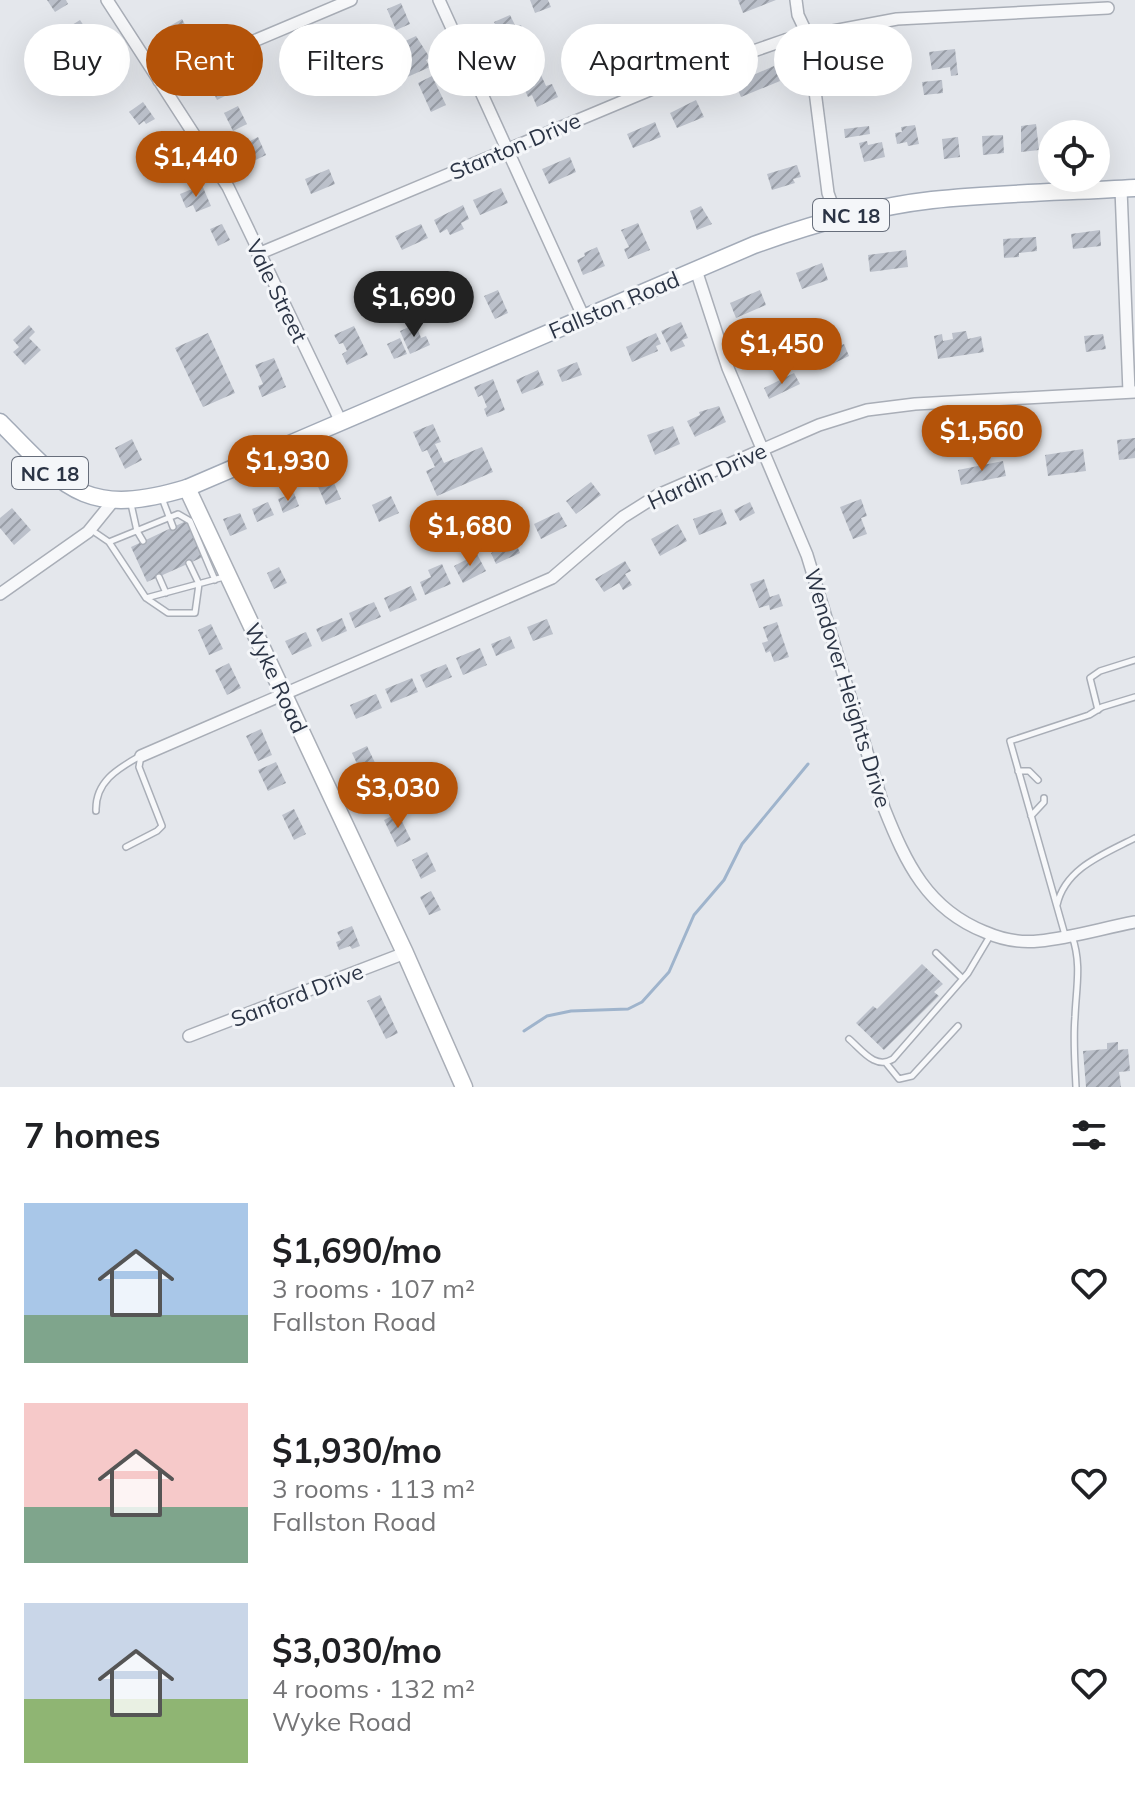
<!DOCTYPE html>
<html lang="en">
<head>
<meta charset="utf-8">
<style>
	:root { --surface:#fff; --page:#f6f6f6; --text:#202124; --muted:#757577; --accent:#b45309 }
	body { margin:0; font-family:Mulish,sans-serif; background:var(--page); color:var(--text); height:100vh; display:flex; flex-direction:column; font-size:30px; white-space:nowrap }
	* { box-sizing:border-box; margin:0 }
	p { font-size:26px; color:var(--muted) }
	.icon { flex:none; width:44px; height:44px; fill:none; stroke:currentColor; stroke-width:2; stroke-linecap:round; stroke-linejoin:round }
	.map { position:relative; height:1087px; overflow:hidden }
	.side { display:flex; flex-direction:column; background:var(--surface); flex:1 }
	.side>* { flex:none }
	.top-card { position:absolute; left:24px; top:24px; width:1088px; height:72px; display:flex; gap:16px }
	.controls { position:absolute; left:1038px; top:120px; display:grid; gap:16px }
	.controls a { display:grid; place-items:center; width:72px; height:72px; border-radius:50%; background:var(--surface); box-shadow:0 8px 32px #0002; font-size:40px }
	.price { position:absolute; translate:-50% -68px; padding:0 18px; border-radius:28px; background:var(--accent); color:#fff; font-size:26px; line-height:52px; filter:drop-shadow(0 2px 4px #0008) }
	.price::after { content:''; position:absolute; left:50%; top:48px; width:24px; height:18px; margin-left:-12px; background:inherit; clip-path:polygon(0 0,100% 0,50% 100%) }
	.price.selected { background:#222; color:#fff }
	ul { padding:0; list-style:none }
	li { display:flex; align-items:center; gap:24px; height:200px; padding:0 24px }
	li span { display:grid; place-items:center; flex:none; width:224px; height:160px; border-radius:0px; color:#555 }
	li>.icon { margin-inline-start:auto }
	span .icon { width:96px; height:96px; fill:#fffc; stroke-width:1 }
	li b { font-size:34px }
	h2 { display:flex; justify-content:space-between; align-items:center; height:96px; padding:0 24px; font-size:34px }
	.pill { padding:0 28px; border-radius:36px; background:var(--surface); box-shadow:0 8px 32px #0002; font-size:28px; line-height:72px }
	.pill.selected { background:var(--accent); color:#fff }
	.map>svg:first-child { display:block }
</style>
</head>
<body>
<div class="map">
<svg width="1135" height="1087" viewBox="0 0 1135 1087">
	<defs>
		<pattern id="building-hatch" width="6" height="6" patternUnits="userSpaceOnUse" patternTransform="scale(2)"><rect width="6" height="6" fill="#bbc0ca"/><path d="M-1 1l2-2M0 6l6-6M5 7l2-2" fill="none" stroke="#989da6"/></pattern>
	</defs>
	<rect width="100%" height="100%" fill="#e4e7ec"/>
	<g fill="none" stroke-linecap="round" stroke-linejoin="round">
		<path stroke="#9fb4cc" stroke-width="3" d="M524,1031L547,1016L571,1011L628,1009L642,1002L669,972L694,915L724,880L742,844L808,764"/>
	</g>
	<path fill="url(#building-hatch)" d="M47,0H66L68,4L55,12Z
		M530,0H548L551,7L535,13Z
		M738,0H776L743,13Z
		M401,3L410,24L396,30L387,9Z
		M510,15L516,27L521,25L526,36L521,39L528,55L512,62L494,22Z
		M182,19L194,41L180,48L168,27Z
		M80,20L94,41L80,50L71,36L61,42L56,35Z
		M665,27L672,42L646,53L639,39Z
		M416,36L430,58L426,60L430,67L405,78L399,63L408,59L401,43Z
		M621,46L628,62L596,76L589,60Z
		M955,49L958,75L951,76L950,67L932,70L929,52Z
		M101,52L118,77L105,86L89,61Z
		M857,52L861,70L841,74L838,56Z
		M774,66L780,81L741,97L735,83Z
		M222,75L231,93L217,100L208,82Z
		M541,75L546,86L552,84L558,97L537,107L532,95L528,97L522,84Z
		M432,76L446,105L431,112L418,83Z
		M942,80L943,93L924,95L922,82Z
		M696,100L704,117L677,128L670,113Z
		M143,102L155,119L146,124L144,121L139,125L129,112Z
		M238,106L247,124L233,131L224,113Z
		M655,122L661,137L633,148L627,134Z
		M1036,124L1039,150L1021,152V126Z
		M915,125L919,144L908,146L907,142L897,144L895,133L902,132L901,127Z
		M1078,125L1079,134H1061L1060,127Z
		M869,126L870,134L845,138L844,129Z
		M1003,135L1004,153L983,155L982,136Z
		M258,137L266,155L249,163L240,146Z
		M958,137L960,157L944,159L942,139Z
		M167,138L174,156L160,162L152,144Z
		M867,141L868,145L882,142L885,157L864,162L859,143Z
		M570,157L576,172L549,184L542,169Z
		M797,165L801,177L793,179L795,183L772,190L767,174Z
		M329,169L335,184L311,194L305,179Z
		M202,185L211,206L196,212L193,205L186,208L180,194Z
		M501,188L508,203L480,215L473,200Z
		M463,205L469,219L461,223L464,229L450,235L447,229L440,233L434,220Z
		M701,206L712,224L697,230L690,211Z
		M638,223L650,250L628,259L624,249L629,247L621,230Z
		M222,224L230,240L218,246L210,229Z
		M421,224L428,238L402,250L395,236Z
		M1100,230L1101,246L1073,249L1071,234Z
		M1036,237L1037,251L1019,253V257L1004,258L1003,239Z
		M597,247L605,266L583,275L577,260L585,256L584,253Z
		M906,250L908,267L870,272L868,255Z
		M822,263L828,280L802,289L796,273Z
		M498,290L508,313L495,319L484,296Z
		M760,290L766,305L736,318L730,303Z
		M681,322L688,338L682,340L685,346L671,352L661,331Z
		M416,324L421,338L426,336L430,345L410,354L400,331Z
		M29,325L35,332L29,338L41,350L25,365L13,352L19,347L13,340Z
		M354,326L368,355L347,365L342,354L347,351L343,343L339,344L334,335Z
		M966,331L968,339L981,336L984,352L938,359L934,336L942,334L943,341L953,339L952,333Z
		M208,333L235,393L203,407L175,348Z
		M656,333L661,344L656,346L658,351L632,362L626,347Z
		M1103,334L1106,349L1086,352L1084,336Z
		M400,338L407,354L394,359L387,344Z
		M844,344L849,356L820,370L814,358Z
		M274,358L286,387L262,397L258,386L263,384L255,365Z
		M577,362L582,375L562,382L557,370Z
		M538,370L544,385L522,394L516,380Z
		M794,373L800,384L769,399L764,388Z
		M493,379L505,410L487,417L484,409L487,407L482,395L478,397L474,387Z
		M719,406L726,422L695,437L687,421L700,415L699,412Z
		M433,424L441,442L435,444L444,463L482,447L493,472L437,496L426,471L435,467L427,450L422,452L413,432Z
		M673,426L680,444L655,455L647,435Z
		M1135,438V458L1119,460L1117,440Z
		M132,439L142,460L125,469L115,448Z
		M1083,449L1086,471L1048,476L1045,455Z
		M1003,461L1006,476L961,485L958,470Z
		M331,476L341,499L326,505L316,482Z
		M591,482L601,495L576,514L566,501Z
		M294,493L299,506L283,513L278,499Z
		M391,496L399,513L379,522L372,505Z
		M861,499L867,516L861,518L867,534L853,539L840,507Z
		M268,502L274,515L257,522L252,509Z
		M750,502L755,513L740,521L734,510Z
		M12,508L31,530L14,545L0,528V518Z
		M721,509L727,524L699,535L693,519Z
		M559,512L567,526L541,539L534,524Z
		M240,513L247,529L230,536L223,519Z
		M186,521L203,557L147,582L131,547Z
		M678,524L687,541L660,556L651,539Z
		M515,541L520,553L496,564L491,553Z
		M477,554L486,571L463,583L454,566Z
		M625,561L631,571L625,574L632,585L623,590L619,583L604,592L595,579Z
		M442,564L451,584L425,595L420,582L431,577L428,570Z
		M279,567L287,583L274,589L267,573Z
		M764,579L770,597L779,594L783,606L770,610L769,605L759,608L750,584Z
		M411,586L417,600L390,612L384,598Z
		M374,602L381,617L355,628L349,613Z
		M342,618L347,631L322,642L316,629Z
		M547,619L553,634L533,641L527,627Z
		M777,622L789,657L774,662L770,651L766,653L762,643L768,641L763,627Z
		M211,624L223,649L209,655L198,630Z
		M306,632L312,646L292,655L285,641Z
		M510,636L515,648L496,656L491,644Z
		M480,648L487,665L463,675L456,658Z
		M229,663L241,688L227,695L215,670Z
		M446,664L452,677L426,688L420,675Z
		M412,678L418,692L391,703L385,689Z
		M376,694L382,708L356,719L350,705Z
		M261,729L272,755L258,761L246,736Z
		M367,746L379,771L364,779L352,753Z
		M276,762L286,783L268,791L258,770Z
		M383,780L388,790L393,788L400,802L382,811L370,786Z
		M294,809L306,834L294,840L282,815Z
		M398,813L411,840L397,847L384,820Z
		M427,852L436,871L421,879L412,860Z
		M431,891L441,910L429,915L420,897Z
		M352,926L360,946L352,949L350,946L339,950L336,942L341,940L337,932Z
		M922,964L943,984L934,992L939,996L884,1050L856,1023L873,1006L877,1009Z
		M380,995L398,1033L386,1039L367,1001Z
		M1118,1042V1050L1128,1049L1130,1071L1119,1072L1121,1087H1086L1083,1051L1107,1049V1043Z"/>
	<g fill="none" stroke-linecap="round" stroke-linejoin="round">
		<defs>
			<path id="lane" d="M162,498L173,527
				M131,504L137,531L143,541
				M90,529L109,542
				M159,577L166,593
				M215,580L190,521L178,514L109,542L146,598C172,591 198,584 224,577
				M146,598L168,613H195L199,584L189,563
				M1098,710L1090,678L1100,671L1135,660
				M1018,771H1029L1038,780
				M96,811C95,782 117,769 140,756
				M1031,816L1044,802V798
				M126,847L157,831L162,826L139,767L141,756
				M1057,905C1065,868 1104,854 1135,838
				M1065,935L1010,741L1089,715L1102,707L1135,697
				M1072,936C1082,964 1076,988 1075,1017C1073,1040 1075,1064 1076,1087
				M936,953L963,979
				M849,1039C862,1050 875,1070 893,1059L968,973L990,936
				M886,1063L899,1079L912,1076L958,1026"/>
			<path id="street" d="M107,0L228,187L341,422
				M439,0L584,318
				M796,0L798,15L808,36L828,193L837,218
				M159,81L351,0
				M1121,189L1129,392
				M258,254L693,72L785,40L897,19L1108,8
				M696,270L728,368L807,555L884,808C906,863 927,909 985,932C1001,939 1021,943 1039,941C1071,938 1103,928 1135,922
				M0,594L88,532L114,500
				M141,756L552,578L623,517L658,495L819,425L867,410L915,404L1135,392
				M189,1036L405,953"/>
			<path id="secondary" d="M187,488L405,953L464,1087"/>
			<path id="primary" d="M0,422C66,490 87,518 187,488L754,245C812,224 871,207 932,200C999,193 1068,192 1135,188"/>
		</defs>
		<use href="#lane" stroke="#a9aeb7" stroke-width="8"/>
		<use href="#street" stroke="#a9aeb7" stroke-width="14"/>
		<use href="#secondary" stroke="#a9aeb7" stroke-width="19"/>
		<use href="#primary" stroke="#a3abb8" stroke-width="19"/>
		<use href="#lane" stroke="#f7f8fa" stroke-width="5"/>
		<use href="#street" stroke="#f7f8fa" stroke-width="11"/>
		<use href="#secondary" stroke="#fff" stroke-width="16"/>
		<use href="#primary" stroke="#fff" stroke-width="16"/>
	</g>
	<g text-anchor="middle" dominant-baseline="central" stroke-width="6" stroke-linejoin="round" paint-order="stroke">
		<g fill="#f4f6f9" stroke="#676e7b" stroke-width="2">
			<rect x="813" y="199" width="76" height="32" rx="6"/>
			<rect x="12" y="457" width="76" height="32" rx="6"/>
		</g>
		<g font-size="20" font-weight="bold" fill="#2b3445">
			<text x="851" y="215">NC 18</text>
			<text x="50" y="473">NC 18</text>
		</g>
		<g font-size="22" fill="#2b3445" stroke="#f4f6f9">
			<text transform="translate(515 146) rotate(-23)">Stanton Drive</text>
			<text transform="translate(277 291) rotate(64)">Vale Street</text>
			<text transform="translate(614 305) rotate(-23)">Fallston Road</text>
			<text transform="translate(707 476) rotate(-25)">Hardin Drive</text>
			<text transform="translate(276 678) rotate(65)">Wyke Road</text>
			<text transform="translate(848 688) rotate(73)">Wendover Heights Drive</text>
			<text transform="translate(297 995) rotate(-21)">Sanford Drive</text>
		</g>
	</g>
</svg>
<div class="controls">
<a><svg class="icon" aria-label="locate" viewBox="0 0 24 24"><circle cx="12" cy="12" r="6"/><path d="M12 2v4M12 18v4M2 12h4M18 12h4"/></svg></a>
</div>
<b class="price" style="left:196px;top:199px">$1,440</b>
<b class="price selected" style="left:414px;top:339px">$1,690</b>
<b class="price" style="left:782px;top:386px">$1,450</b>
<b class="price" style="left:982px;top:473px">$1,560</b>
<b class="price" style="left:288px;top:503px">$1,930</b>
<b class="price" style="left:470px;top:568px">$1,680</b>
<b class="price" style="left:398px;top:830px">$3,030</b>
<div class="top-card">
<a class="pill">Buy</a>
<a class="pill selected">Rent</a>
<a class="pill">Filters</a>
<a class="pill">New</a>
<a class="pill">Apartment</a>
<a class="pill">House</a>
</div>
</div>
<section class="side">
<h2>7 homes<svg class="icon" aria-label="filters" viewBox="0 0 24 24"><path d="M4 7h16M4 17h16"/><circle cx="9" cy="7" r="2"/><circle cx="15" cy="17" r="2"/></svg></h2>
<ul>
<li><span style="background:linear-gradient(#a9c7e8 70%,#7fa58c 0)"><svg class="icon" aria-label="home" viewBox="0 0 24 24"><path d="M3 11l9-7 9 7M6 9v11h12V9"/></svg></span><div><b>$1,690/mo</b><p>3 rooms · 107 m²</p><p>Fallston Road</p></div><svg class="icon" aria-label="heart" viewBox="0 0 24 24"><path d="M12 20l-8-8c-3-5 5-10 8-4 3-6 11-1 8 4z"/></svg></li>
<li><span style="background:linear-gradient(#f6c9c9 65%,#7fa58c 0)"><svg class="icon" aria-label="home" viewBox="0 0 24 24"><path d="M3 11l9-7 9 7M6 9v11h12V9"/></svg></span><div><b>$1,930/mo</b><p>3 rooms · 113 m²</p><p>Fallston Road</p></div><svg class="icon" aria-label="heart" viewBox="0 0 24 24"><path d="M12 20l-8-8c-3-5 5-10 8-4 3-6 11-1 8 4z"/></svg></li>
<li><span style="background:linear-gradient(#c9d6e8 60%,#8fb573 0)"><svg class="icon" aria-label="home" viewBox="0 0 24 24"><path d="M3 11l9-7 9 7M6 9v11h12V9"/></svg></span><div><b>$3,030/mo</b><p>4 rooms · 132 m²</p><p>Wyke Road</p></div><svg class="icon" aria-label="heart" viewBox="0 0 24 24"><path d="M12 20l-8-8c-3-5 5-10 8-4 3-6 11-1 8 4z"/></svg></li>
</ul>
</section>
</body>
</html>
